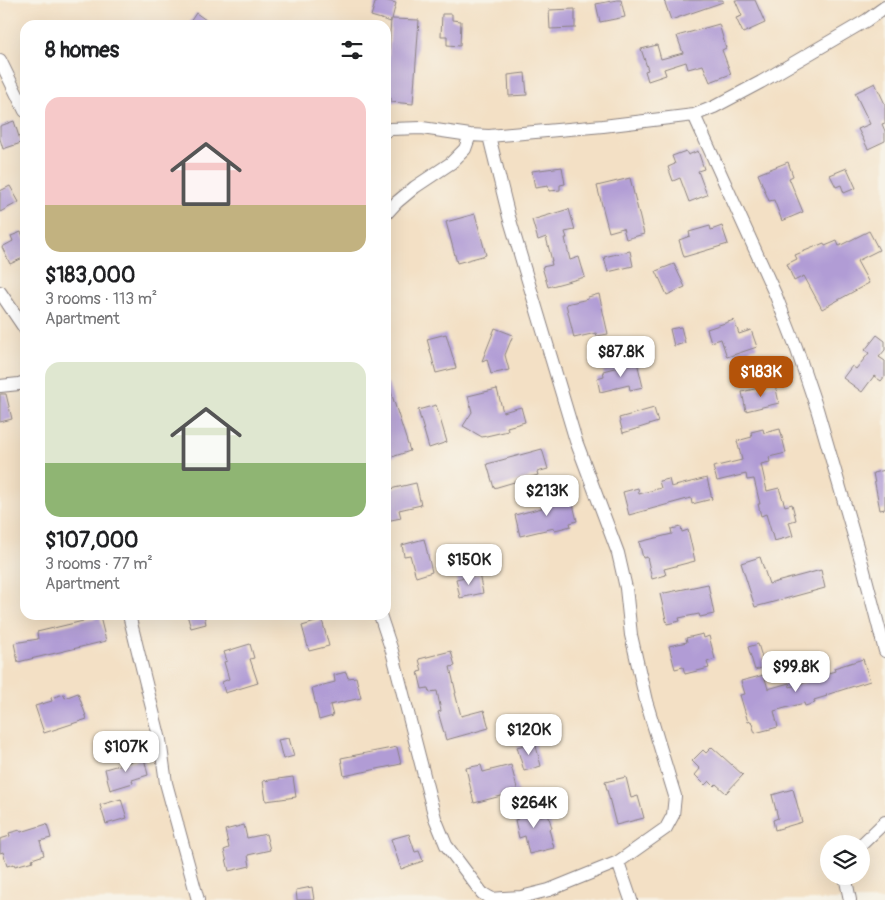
<!DOCTYPE html>
<html lang="en">
<head>
<meta charset="utf-8">
<style>
	:root { --surface:#fff; --page:#f2f2f2; --text:#202124; --muted:#757577; --accent:#b45309 }
	body { margin:0; font-family:Pangolin,sans-serif; background:var(--page); color:var(--text); height:100vh; display:flex; flex-direction:column; font-size:19px; white-space:nowrap }
	* { box-sizing:border-box; margin:0 }
	p { font-size:16px; color:var(--muted) }
	.icon { flex:none; width:28px; height:28px; fill:none; stroke:currentColor; stroke-width:2; stroke-linecap:round; stroke-linejoin:round }
	.map { position:relative; flex:1; overflow:hidden }
	.side { position:absolute; left:20px; top:20px; width:371px; height:600px; display:flex; flex-direction:column; background:var(--surface); border-radius:15px; box-shadow:0 5px 20px #0002 }
	.side>* { flex:none }
	.tools { position:absolute; left:820px; top:835px; display:grid; gap:10px }
	.tools a { display:grid; place-items:center; width:50px; height:50px; border-radius:50%; background:var(--surface); box-shadow:0 5px 20px #0002; font-size:25px }
	.price { position:absolute; translate:-50% -42px; padding:0 11px; border-radius:10px; background:#fff; color:#222; font-size:16px; line-height:32px; filter:drop-shadow(0 1px 2px #0008) }
	.price::after { content:''; position:absolute; left:50%; top:30px; width:15px; height:11px; margin-left:-8px; background:inherit; clip-path:polygon(0 0,100% 0,50% 100%) }
	.price.on { background:var(--accent); color:#fff }
	ul { padding:0; list-style:none }
	li { display:grid; align-content:center; gap:10px; height:265px; padding:0 25px }
	li span { display:grid; place-items:center; height:155px; border-radius:15px; color:#555 }
	li>.icon { margin-inline-start:auto }
	span .icon { width:90px; height:90px; fill:#fffc; stroke-width:1 }
	li b { font-size:21px }
	h2 { display:flex; justify-content:space-between; align-items:center; height:60px; padding:0 25px; font-size:21px }
	.map>svg:first-child { display:block }
</style>
</head>
<body>
<div class="map">
<svg width="885" height="900" viewBox="0 0 885 900">
	<rect width="100%" height="100%" fill="#f7f3e8"/>
	<filter id="ink" filterUnits="userSpaceOnUse"><feTurbulence type="fractalNoise" baseFrequency=".02" numOctaves="2"/><feDisplacementMap in="SourceGraphic" scale="10" xChannelSelector="R" yChannelSelector="G"/><feConvolveMatrix kernelMatrix="1 2 1 2 8 2 1 2 1" color-interpolation-filters="sRGB"/></filter>
	<filter id="wash" filterUnits="userSpaceOnUse"><feTurbulence type="fractalNoise" baseFrequency=".0096" numOctaves="4" result="noise"/><feDisplacementMap in="SourceGraphic" scale="20" xChannelSelector="R" yChannelSelector="G"/><feGaussianBlur stdDeviation="1.12" result="paint"/><feColorMatrix in="noise" values="0 0 0 0 0 0 0 0 0 0 0 0 0 0 0 0 0 1.4 0 .05"/><feComposite in="paint" operator="in"/></filter>
	<g filter="url(#wash)">
		<rect width="100%" height="100%" fill="#f3e0c5"/>
		<g id="blocks">
			<path fill="#b19cd5" d="M376,0H384L396,3L392,19L419,20L413,104L391,102V98L386,97L391,19V22L371,16Z
				M617,0H621L625,17L600,22L596,4Z
				M664,0H723V2L671,20Z
				M735,0H755L765,23L743,33L736,18L742,16Z
				M575,9V28L550,29L549,10Z
				M196,13L213,25H188Z
				M442,14H452V20L461,21L460,46L447,45V36H441Z
				M719,24L726,48L722,50L731,74L710,82L703,65L688,69L686,62L664,69L666,75L648,81L645,71L648,70L641,49L657,45L661,59L683,53L677,36Z
				M525,73L527,95L509,96L508,75Z
				M875,83L885,104V123L882,124L885,131V141L868,149L858,129L870,124L855,93Z
				M14,121L21,143L3,149L0,139V126Z
				M686,151L688,155L698,151L704,169L698,171L707,195L689,202L680,178L673,181L668,167L675,164L672,156Z
				M788,162L793,176L789,178L803,212L782,221L774,200L769,201L758,174Z
				M562,167L565,184L560,185V190L549,191L548,186L535,188L532,171Z
				M847,168L856,188L844,193L841,185L836,187L830,175Z
				M630,178L644,234L626,239L623,228L609,232L597,186Z
				M10,186L19,202L0,212V191Z
				M569,209L575,230L565,232L567,238H565L570,260L579,257L585,277L548,287L542,267L552,265L551,261H552L546,237L538,240L532,220Z
				M475,214L486,255L457,263L446,222Z
				M710,226L711,230L722,226L728,244L684,257L679,240L690,236L689,232Z
				M869,231L879,250L857,261L869,283L822,309L804,276L794,281L787,264L797,259L795,255L824,243L825,246L837,241L839,246Z
				M21,232L25,240V257L10,264L2,247L13,241L11,236Z
				M630,251L633,266L608,272L604,257Z
				M674,264L685,287L667,295L656,271Z
				M599,294L608,334L597,336L596,333L574,338L566,304L588,299V297Z
				M734,320L739,334L751,330L757,347L727,357L721,339L711,342L707,329Z
				M681,327L685,343L674,346L670,329Z
				M495,328L513,335L505,355L509,370L491,374L487,359L482,361Z
				M446,334L456,368L436,373L427,339Z
				M877,335L885,341V350L879,357L885,361V376L881,381L874,376L862,392L843,378L852,366L856,369L869,353L865,350Z
				M637,362L643,387L630,390L629,385L600,392L597,378L604,376L603,371Z
				M386,383H388L410,451L386,459Z
				M775,384L779,403L746,411L742,392Z
				M497,389L503,412L521,407L525,422L507,427L508,431L482,437L463,426L472,412L468,396Z
				M0,394H6L12,419L0,422Z
				M436,405L447,442L429,448L418,410Z
				M654,408L658,422L623,433L619,418Z
				M763,429L764,433L780,429L786,453L769,457L770,462L761,464L767,491L779,488L785,506L792,504L796,520L789,522L793,536L774,541L766,514L761,516L758,504H760L754,479L747,480L746,474L717,481L713,467L742,460L737,441L752,437L751,432Z
				M542,449L548,469L537,472L538,475L494,488L487,464Z
				M885,470V509L880,510L873,473Z
				M707,478L712,499L692,504L691,498L629,515L623,492L638,488L639,494L661,488L659,481L669,479L671,487Z
				M416,483L421,505L399,510L401,518L386,521V490Z
				M560,498L561,502L572,500L577,521L570,523L571,526L555,530L554,528L520,536L515,515L542,508L541,503Z
				M681,527L682,532L688,530L695,561L664,569L666,575L652,579L647,557L643,558L639,542L672,534L671,529Z
				M424,539L432,572L416,577L410,555L404,556L402,545Z
				M760,557L769,584L821,570L825,588L755,607L741,563Z
				M479,574L483,593L460,598L456,579Z
				M708,584L714,614L700,617L699,614L679,618L680,621L667,624L660,594Z
				M187,615H204L206,624L191,628Z
				M100,617L106,641L18,662L14,643L38,639L37,632Z
				M322,620L329,646L309,651L302,626Z
				M703,634L704,638L709,636L715,659L707,662L709,668L685,674L683,667L675,669L669,646L687,642L686,638Z
				M250,644L254,658L250,659L258,683L225,693L222,682L229,679L224,662L227,661L224,652Z
				M758,644L765,667L755,670L748,647Z
				M451,651L455,666L450,667L456,693H455L461,716L484,710L489,728L446,740L438,712L441,711L437,691L429,692L428,688L422,689L418,672L422,671L419,659Z
				M863,659L870,681L826,695L827,696L814,700L815,703L805,706L804,703L774,711L778,727L755,733L751,721L748,722L740,695L745,694L741,681L764,675L768,689L789,683L790,687L809,681V679L835,671L834,668Z
				M346,672L348,678L356,677L361,698L330,705L333,716L319,720L312,688L335,682L334,675Z
				M78,693L87,719L44,733L35,706L52,701L51,698L64,694L65,698Z
				M289,738L294,756L283,759L278,740Z
				M535,742L541,766L524,771L517,747Z
				M397,747L401,764L344,776L341,758Z
				M712,747L743,775L726,793L716,784L714,786L709,781L705,785L695,775L700,769L692,761L703,750L706,753Z
				M144,758L148,775L132,780L133,783L110,790L105,769Z
				M481,765L483,772L511,765L519,796L506,798L505,795L474,803L466,768Z
				M293,777L296,797L266,801L263,781Z
				M626,777L631,798L638,796L644,818L616,825L605,782Z
				M793,789L802,822L775,830L773,820L778,818L772,795Z
				M121,799L127,818L106,824L100,805Z
				M533,803L534,811L539,810L541,816L548,814L552,828L549,829L554,848L529,854L525,836L519,838L515,820L518,819L515,808Z
				M47,824L51,838L40,841L44,855L32,859L33,861L15,866L14,864L7,866L3,852L0,853V839L10,836L9,833L20,830L21,832Z
				M244,825L247,838L266,834L270,850L248,855L250,866L229,871L224,850L229,848L225,830Z
				M409,834L415,852L419,851L423,861L401,869L391,839Z
				M312,887L314,900H297L296,890Z"/>
		</g>
	</g>
	<g filter="url(#ink)">
		<use href="#blocks" fill-opacity="0" stroke="#8a8180" stroke-width="1"/>
		<g fill="none" stroke-linecap="round" stroke-linejoin="round">
			<defs>
				<path id="street" d="M0,60L25,111
					M694,115L776,296L796,347L817,409L863,567L885,651
					M386,131L390,129L422,128L470,135L489,136L603,126L694,115L714,107L761,82L867,20L885,7
					M386,214L397,202L415,187L451,163L465,149L470,135
					M0,292L25,329
					M0,386L19,384L25,382
					M129,615L160,740L166,783L198,900
					M380,615L392,651L435,818L446,845L482,893L492,899L504,898L521,897L549,890L618,862L666,828L673,815L675,796L646,701L631,635L626,588L618,553L576,441L509,217L489,136
					M861,845L885,822
					M618,862L631,900
					M845,876L850,900"/>
			</defs>
			<use href="#street" stroke="#8a8180" stroke-width="14"/>
			<use href="#street" stroke="#fff" stroke-width="12"/>
		</g>
	</g>
</svg>
<div class="tools">
<a><svg class="icon" aria-label="layers" viewBox="0 0 24 24"><path d="M12 4l9 5-9 5-9-5zM3 14l9 5 9-5"/></svg></a>
</div>
<b class="price" style="left:621px;top:378px">$87.8K</b>
<b class="price on" style="left:761px;top:398px">$183K</b>
<b class="price" style="left:547px;top:517px">$213K</b>
<b class="price" style="left:469px;top:586px">$150K</b>
<b class="price" style="left:796px;top:693px">$99.8K</b>
<b class="price" style="left:529px;top:756px">$120K</b>
<b class="price" style="left:126px;top:773px">$107K</b>
<b class="price" style="left:534px;top:829px">$264K</b>
<section class="side">
<h2>8 homes<svg class="icon" aria-label="filters" viewBox="0 0 24 24"><path d="M4 7h16M4 17h16"/><circle cx="9" cy="7" r="2"/><circle cx="15" cy="17" r="2"/></svg></h2>
<ul>
<li><span style="background:linear-gradient(#f6c9c9 70%,#c2b280 0)"><svg class="icon" aria-label="home" viewBox="0 0 24 24"><path d="M3 11l9-7 9 7M6 9v11h12V9"/></svg></span><div><b>$183,000</b><p>3 rooms · 113 m²</p><p>Apartment</p></div></li>
<li><span style="background:linear-gradient(#dfe7d0 65%,#8fb573 0)"><svg class="icon" aria-label="home" viewBox="0 0 24 24"><path d="M3 11l9-7 9 7M6 9v11h12V9"/></svg></span><div><b>$107,000</b><p>3 rooms · 77 m²</p><p>Apartment</p></div></li>
</ul>
</section>
</div>
</body>
</html>
